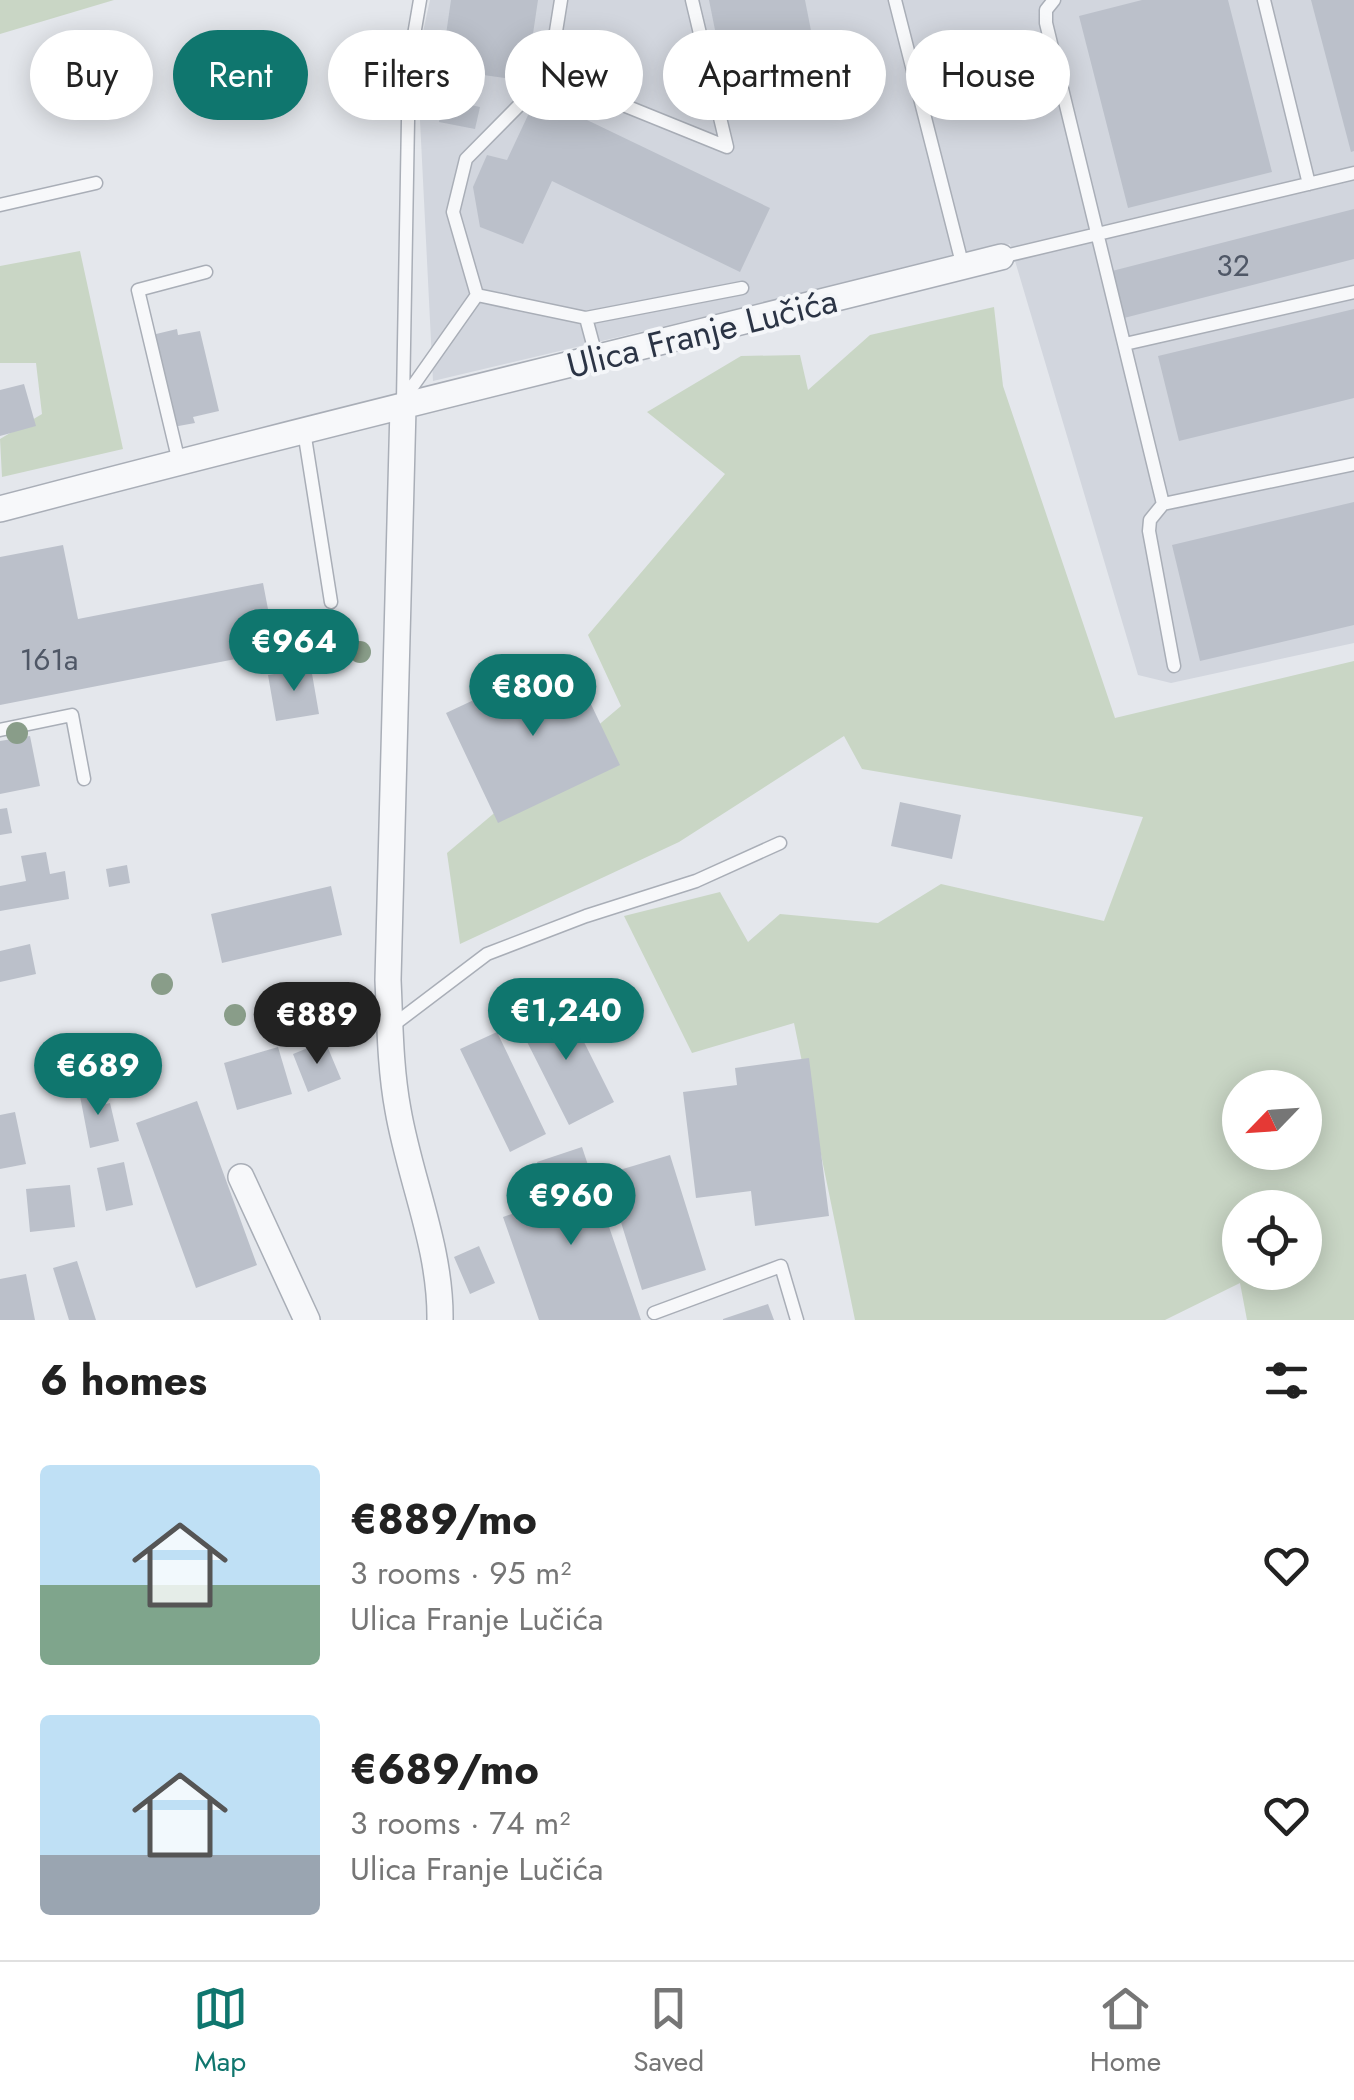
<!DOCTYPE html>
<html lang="en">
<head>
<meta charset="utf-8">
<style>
	:root { --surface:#fff; --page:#f6f6f6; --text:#222; --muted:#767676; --line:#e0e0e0; --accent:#0f766e }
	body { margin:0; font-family:Jost,sans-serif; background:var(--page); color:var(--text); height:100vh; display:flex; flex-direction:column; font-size:38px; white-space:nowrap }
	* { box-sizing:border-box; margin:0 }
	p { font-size:32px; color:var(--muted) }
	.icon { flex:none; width:55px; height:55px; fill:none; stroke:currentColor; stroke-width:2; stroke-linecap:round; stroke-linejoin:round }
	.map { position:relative; height:1320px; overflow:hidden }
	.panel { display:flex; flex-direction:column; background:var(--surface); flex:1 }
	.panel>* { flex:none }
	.guide { position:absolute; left:30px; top:30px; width:1295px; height:90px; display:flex; gap:20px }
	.needle { width:65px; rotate:245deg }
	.tools { position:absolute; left:1222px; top:1070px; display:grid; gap:20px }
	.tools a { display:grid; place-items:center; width:100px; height:100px; border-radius:50%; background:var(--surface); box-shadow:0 5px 25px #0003; font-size:50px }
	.price { position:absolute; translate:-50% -85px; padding:0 22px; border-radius:35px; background:var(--accent); color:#fff; font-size:32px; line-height:65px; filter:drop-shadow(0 2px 5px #0008) }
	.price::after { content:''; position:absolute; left:50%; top:60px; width:30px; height:22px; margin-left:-15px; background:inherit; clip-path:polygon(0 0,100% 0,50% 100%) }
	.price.active { background:#222; color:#fff }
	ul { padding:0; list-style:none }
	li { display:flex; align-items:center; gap:30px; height:250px; padding:0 40px }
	li span { display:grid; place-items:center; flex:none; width:280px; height:200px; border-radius:10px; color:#555 }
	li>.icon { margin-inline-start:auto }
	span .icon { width:120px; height:120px; fill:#fffc; stroke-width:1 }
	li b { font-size:42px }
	h2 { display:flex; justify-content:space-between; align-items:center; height:120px; padding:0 40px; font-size:42px }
	.tag { padding:0 35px; border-radius:45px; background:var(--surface); box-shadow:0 5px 25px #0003; font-size:35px; line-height:90px }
	.tag.active { background:var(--accent); color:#fff }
	.dock { display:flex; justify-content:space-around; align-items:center; height:140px; border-top:2px solid var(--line); background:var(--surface); font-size:28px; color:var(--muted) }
	.dock a { display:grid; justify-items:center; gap:5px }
	.dock .active { color:var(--accent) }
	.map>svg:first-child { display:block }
</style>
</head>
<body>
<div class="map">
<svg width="1354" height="1320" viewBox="0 0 1354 1320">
	<rect width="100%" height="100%" fill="#e4e7ec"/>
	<path fill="#d2d6de" d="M430,0H1354V643L1171,683L1138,675L1010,244L433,381L417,60Z"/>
	<path fill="#c9d6c5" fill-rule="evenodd" d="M0,0H114L0,34Z
		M80,251L123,449L2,477L0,439L42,414L36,363H0V266Z
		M994,307L1003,386L1115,718L1354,661V1320H1247L1240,1283L1165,1320H855L794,1023L692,1053L624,916L720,892L748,942L780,914L878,923L941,884L1104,921L1143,817L862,769L844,736L679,842L460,944L447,853L621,706L588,635L725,474L647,412L741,356L800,355L808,390L870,335ZM1240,1088H1305V1152H1240ZM1240,1208H1305V1272H1240Z"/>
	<path fill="#bbc0ca" d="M451,0H538L526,81L441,69Z
		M709,0H805L816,56L724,75Z
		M1142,0H1228L1272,172L1128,208L1079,16Z
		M1311,0H1354V151L1351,152Z
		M537,96L770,208L740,272L552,181L523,244L480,227L473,187L487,155L507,160Z
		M443,99L480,107L475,129L439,122Z
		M1354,209V259L1124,318L1112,271Z
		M1354,309V398L1179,441L1158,356Z
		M177,329L178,335L200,331L219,411L193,417L195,423L173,427L152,335Z
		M24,384L36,426L0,436V390Z
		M1354,502V625L1200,661L1172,545Z
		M63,545L78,619L263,583L276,651L0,705V557Z
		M568,656L620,765L498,823L446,713Z
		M311,668L319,714L276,721L268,675Z
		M30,736L40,786L0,794V741Z
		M900,802L961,815L952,859L891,846Z
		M7,808L12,833L0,835V809Z
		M46,852L50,874L65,871L69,899L0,911V886L26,881L21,856Z
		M127,865L130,883L109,887L106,869Z
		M331,886L342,935L222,963L211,914Z
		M30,944L36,974L0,982V951Z
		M564,1002L614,1102L569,1125L518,1024Z
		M497,1032L546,1134L510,1152L460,1049Z
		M325,1041L341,1079L308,1092L293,1054Z
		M278,1047L292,1094L237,1110L224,1063Z
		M809,1058L829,1216L755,1226L751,1191L696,1198L683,1092L737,1085L735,1068Z
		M102,1086L106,1104L110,1103L119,1141L90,1148L79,1091Z
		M197,1101L257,1265L196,1288L136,1123Z
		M15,1112L26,1164L0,1169V1115Z
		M582,1147L595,1186L641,1320H539L503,1217L550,1201L537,1162Z
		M670,1155L706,1270L642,1290L606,1174Z
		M124,1162L133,1205L106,1211L97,1168Z
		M70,1185L75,1227L30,1232L26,1189Z
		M479,1246L495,1283L470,1294L454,1257Z
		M77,1261L96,1320H69L53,1268Z
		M26,1274L35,1320H0V1279Z
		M768,1304L774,1320H723V1319Z"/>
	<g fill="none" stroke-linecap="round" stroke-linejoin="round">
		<defs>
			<path id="service" d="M895,0L963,267
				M1054,0L1046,10V23L1163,504
				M1264,0L1309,184
				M549,75L727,147L692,0
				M0,205L96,183
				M1001,257L1354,173
				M477,295L586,318L742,288
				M586,318L597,359
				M1125,344L1354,292
				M403,400L477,295L453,212L466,159L549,75L561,0
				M403,401L409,64L420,0
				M304,431L331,602
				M179,462L138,290L206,272
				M1174,666L1149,531L1150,520L1163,504L1354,464
				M0,730L72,715L84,779
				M392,1026L487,954L586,916L696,881L780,843
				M654,1313L781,1266L797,1320"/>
			<path id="minor" d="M403,408L388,980C390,1023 390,1067 398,1110C410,1180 441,1247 440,1320
				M0,509C332,421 667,341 1001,257
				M241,1177L307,1320"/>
		</defs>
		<use href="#service" stroke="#a9aeb7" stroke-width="15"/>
		<use href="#minor" stroke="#a9aeb7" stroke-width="28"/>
		<use href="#service" stroke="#f7f8fa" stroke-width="12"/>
		<use href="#minor" stroke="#f7f8fa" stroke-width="25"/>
	</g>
	<g fill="#899d89">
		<circle cx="360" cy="652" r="11"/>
		<circle cx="17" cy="733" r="11"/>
		<circle cx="162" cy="984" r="11"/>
		<circle cx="340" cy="993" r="11"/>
		<circle cx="235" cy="1015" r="11"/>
	</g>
	<g text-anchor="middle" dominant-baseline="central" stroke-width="8" stroke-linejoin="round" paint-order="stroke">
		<g font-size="30" fill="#4f5766">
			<text x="1233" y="265">32</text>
			<text x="49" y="659">161a</text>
		</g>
		<g font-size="35" fill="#2b3445" stroke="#f4f6f9">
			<text transform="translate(702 333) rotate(-14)">Ulica Franje Lučića</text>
		</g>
	</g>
</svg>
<div class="tools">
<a><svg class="needle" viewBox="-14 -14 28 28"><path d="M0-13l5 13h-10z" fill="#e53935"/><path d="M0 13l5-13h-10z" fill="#767676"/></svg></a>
<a><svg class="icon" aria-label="locate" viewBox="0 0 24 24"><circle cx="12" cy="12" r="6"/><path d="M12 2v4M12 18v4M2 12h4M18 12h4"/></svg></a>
</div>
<b class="price" style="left:294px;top:694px">€964</b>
<b class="price" style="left:533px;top:739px">€800</b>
<b class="price" style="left:566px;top:1063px">€1,240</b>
<b class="price active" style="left:317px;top:1067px">€889</b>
<b class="price" style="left:98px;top:1118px">€689</b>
<b class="price" style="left:571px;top:1248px">€960</b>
<div class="guide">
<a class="tag">Buy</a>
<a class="tag active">Rent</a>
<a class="tag">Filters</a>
<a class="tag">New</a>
<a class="tag">Apartment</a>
<a class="tag">House</a>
</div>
</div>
<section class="panel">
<h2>6 homes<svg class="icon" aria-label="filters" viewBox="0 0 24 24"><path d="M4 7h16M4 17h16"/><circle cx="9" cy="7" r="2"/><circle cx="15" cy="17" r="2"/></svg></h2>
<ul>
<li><span style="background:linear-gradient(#bfe0f5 60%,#7fa58c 0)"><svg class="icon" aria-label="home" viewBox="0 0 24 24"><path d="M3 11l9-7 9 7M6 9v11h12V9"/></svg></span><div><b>€889/mo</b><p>3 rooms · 95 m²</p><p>Ulica Franje Lučića</p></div><svg class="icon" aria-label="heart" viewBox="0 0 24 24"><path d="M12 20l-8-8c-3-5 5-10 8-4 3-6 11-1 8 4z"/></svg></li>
<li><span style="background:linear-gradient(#bfe0f5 70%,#9aa5b1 0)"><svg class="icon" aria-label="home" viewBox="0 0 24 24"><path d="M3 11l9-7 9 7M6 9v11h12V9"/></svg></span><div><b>€689/mo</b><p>3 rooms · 74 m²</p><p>Ulica Franje Lučića</p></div><svg class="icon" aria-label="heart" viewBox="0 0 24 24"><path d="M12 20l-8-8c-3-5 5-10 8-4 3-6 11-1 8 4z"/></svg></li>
</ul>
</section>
<nav class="dock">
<a class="active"><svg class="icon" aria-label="map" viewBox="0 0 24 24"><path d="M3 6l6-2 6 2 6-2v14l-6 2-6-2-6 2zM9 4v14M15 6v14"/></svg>Map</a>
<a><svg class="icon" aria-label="saved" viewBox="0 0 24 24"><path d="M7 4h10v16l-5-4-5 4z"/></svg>Saved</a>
<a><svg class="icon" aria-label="home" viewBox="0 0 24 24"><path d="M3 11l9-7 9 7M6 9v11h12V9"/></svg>Home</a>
</nav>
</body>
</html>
